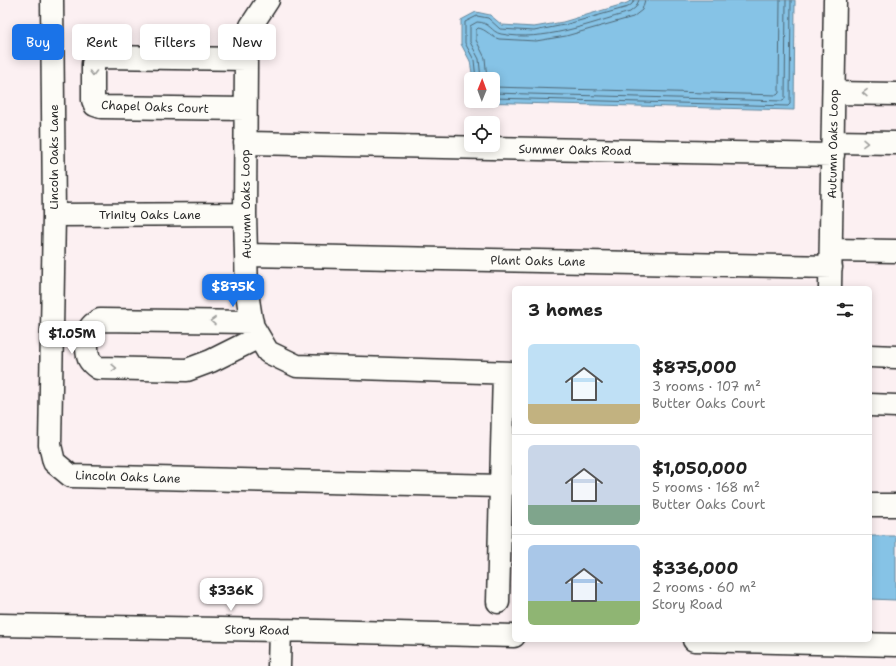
<!DOCTYPE html>
<html lang="en">
<head>
<meta charset="utf-8">
<style>
	:root { --surface:#fff; --page:#f2f2f2; --text:#222; --muted:#767676; --line:#e0e0e0; --accent:#1a73e8 }
	body { margin:0; font-family:"Shantell Sans",sans-serif; background:var(--page); color:var(--text); height:100vh; display:flex; flex-direction:column; font-size:15px; white-space:nowrap }
	* { box-sizing:border-box; margin:0 }
	p { font-size:13px; color:var(--muted) }
	.icon { flex:none; width:22px; height:22px; fill:none; stroke:currentColor; stroke-width:2; stroke-linecap:round; stroke-linejoin:round }
	.map { position:relative; flex:1; overflow:hidden }
	.details { position:absolute; left:512px; top:286px; width:360px; height:356px; display:flex; flex-direction:column; background:var(--surface); border-radius:6px; box-shadow:0 2px 10px #0003 }
	.details>* { flex:none }
	.banner { position:absolute; left:12px; top:24px; width:380px; height:36px; display:flex; gap:8px }
	.needle { width:26px; rotate:1deg }
	.buttons { position:absolute; left:464px; top:72px; display:grid; gap:8px }
	.buttons a { display:grid; place-items:center; width:36px; height:36px; border-radius:6px; background:var(--surface); box-shadow:0 2px 10px #0003; font-size:20px }
	.price { position:absolute; translate:-50% -34px; padding:0 9px; border-radius:8px; background:#fff; color:#222; font-size:13px; line-height:26px; filter:drop-shadow(0 1px 2px #0008) }
	.price::after { content:''; position:absolute; left:50%; top:24px; width:12px; height:9px; margin-left:-6px; background:inherit; clip-path:polygon(0 0,100% 0,50% 100%) }
	.price.current { background:var(--accent); color:#fff }
	ul { padding:0; list-style:none }
	li { display:flex; align-items:center; gap:12px; height:100px; padding:0 16px }
	li+li { border-top:1px solid var(--line) }
	li span { display:grid; place-items:center; flex:none; width:112px; height:80px; border-radius:6px; color:#555 }
	li>.icon { margin-inline-start:auto }
	span .icon { width:48px; height:48px; fill:#fffc; stroke-width:1 }
	li b { font-size:17px }
	h2 { display:flex; justify-content:space-between; align-items:center; height:48px; padding:0 16px; font-size:17px }
	.pill { padding:0 14px; border-radius:6px; background:var(--surface); box-shadow:0 2px 10px #0003; font-size:14px; line-height:36px }
	.pill.current { background:var(--accent); color:#fff }
	.map>svg:first-child { display:block }
</style>
</head>
<body>
<div class="map">
<svg width="896" height="666" viewBox="0 0 896 666">
	<rect width="100%" height="100%" fill="#fcf0f2"/>
	<filter id="ink" filterUnits="userSpaceOnUse"><feTurbulence type="fractalNoise" baseFrequency=".025" numOctaves="2"/><feDisplacementMap in="SourceGraphic" scale="8" xChannelSelector="R" yChannelSelector="G"/><feConvolveMatrix kernelMatrix="1 2 1 2 8 2 1 2 1" color-interpolation-filters="sRGB"/></filter>
	<g filter="url(#ink)">
		<path fill="#86c3e6" stroke="#62869b" d="M632,0H795L794,110L476,102L493,101V79H473L470,61L461,44V20L476,12L490,15L502,25L534,27L563,22L627,3Z
			M870,536H896V600L870,599Z"/>
		<g fill="none" stroke-linecap="round" stroke-linejoin="round">
			<path stroke="#4f6876" stroke-width="1" d="M476,79L474,60L465,43V22L477,16L488,18L500,29L534,31L564,25L628,7L632,4L634,0
				M481,79L479,59L470,42V26L477,22C490,22 491,32 501,34C544,42 588,24 630,12L636,7L639,0
				M487,79L485,58L476,40V30L478,28C486,29 491,37 499,39L536,41L566,36L633,17L642,10L645,0
				M493,87L777,95L779,93L780,0
				M493,93L783,101L785,99L786,0
				M493,98L788,106L790,104L791,0"/>
			<defs>
				<path id="minor" d="M52,0L54,215L50,445L54,462L71,476L501,486
					M268,0L251,26L246,59L245,214L247,293L252,325L268,352L297,366L514,373
					M834,93L896,94
					M245,109L101,107L95,105L93,100V64L96,59L102,57L246,59
					M833,142L896,143
					M245,143L833,155
					M54,215L245,214
					M831,250L896,251
					M246,255L831,267
					M830,288L835,0
					M252,322L100,320C96,322 93,323 90,328C86,335 86,351 89,359C91,363 95,366 98,368L187,370L211,361L259,337
					M870,356L896,357
					M870,405L896,406
					M870,505H896
					M498,602L504,373
					M0,625L280,630L514,636
					M694,640L896,645
					M279,666L280,630"/>
			</defs>
			<use href="#minor" stroke="#2b2b2b" stroke-width="25"/>
			<use href="#minor" stroke="#fdfcf7" stroke-width="22"/>
		</g>
		<defs><path id="oneway-chevron" d="M-2-3.5L2.5 0L-2 3.5" fill="none" stroke-width="1.6" stroke-linecap="round" stroke-linejoin="round"/></defs>
		<g stroke="#9e9e9b">
			<use href="#oneway-chevron" transform="translate(93 73) rotate(90)"/>
			<use href="#oneway-chevron" transform="translate(865 93) rotate(-179)"/>
			<use href="#oneway-chevron" transform="translate(865 143) rotate(1)"/>
			<use href="#oneway-chevron" transform="translate(213 321) rotate(-179)"/>
			<use href="#oneway-chevron" transform="translate(114 368) rotate(1)"/>
		</g>
	</g>
	<g text-anchor="middle" dominant-baseline="central" stroke-width="4" stroke-linejoin="round" paint-order="stroke">
		<g font-size="12" fill="#2b2b2b" stroke="#fdfcf7">
			<text transform="translate(155 107) rotate(2)">Chapel Oaks Court</text>
			<text transform="translate(833 144) rotate(-89)">Autumn Oaks Loop</text>
			<text transform="translate(575 150) rotate(1)">Summer Oaks Road</text>
			<text transform="translate(54 157) rotate(-90)">Lincoln Oaks Lane</text>
			<text transform="translate(246 204) rotate(-91)">Autumn Oaks Loop</text>
			<text x="150" y="215">Trinity Oaks Lane</text>
			<text transform="translate(538 261) rotate(1)">Plant Oaks Lane</text>
			<text transform="translate(128 477) rotate(2)">Lincoln Oaks Lane</text>
			<text transform="translate(257 630) rotate(1)">Story Road</text>
		</g>
	</g>
</svg>
<div class="buttons">
<a><svg class="needle" viewBox="-14 -14 28 28"><path d="M0-13l5 13h-10z" fill="#e53935"/><path d="M0 13l5-13h-10z" fill="#767676"/></svg></a>
<a><svg class="icon" aria-label="locate" viewBox="0 0 24 24"><circle cx="12" cy="12" r="6"/><path d="M12 2v4M12 18v4M2 12h4M18 12h4"/></svg></a>
</div>
<b class="price current" style="left:233px;top:308px">$875K</b>
<b class="price" style="left:72px;top:355px">$1.05M</b>
<b class="price" style="left:231px;top:612px">$336K</b>
<div class="banner">
<a class="pill current">Buy</a>
<a class="pill">Rent</a>
<a class="pill">Filters</a>
<a class="pill">New</a>
</div>
<section class="details">
<h2>3 homes<svg class="icon" aria-label="filters" viewBox="0 0 24 24"><path d="M4 7h16M4 17h16"/><circle cx="9" cy="7" r="2"/><circle cx="15" cy="17" r="2"/></svg></h2>
<ul>
<li><span style="background:linear-gradient(#bfe0f5 75%,#c2b280 0)"><svg class="icon" aria-label="home" viewBox="0 0 24 24"><path d="M3 11l9-7 9 7M6 9v11h12V9"/></svg></span><div><b>$875,000</b><p>3 rooms · 107 m²</p><p>Butter Oaks Court</p></div></li>
<li><span style="background:linear-gradient(#c9d6e8 75%,#7fa58c 0)"><svg class="icon" aria-label="home" viewBox="0 0 24 24"><path d="M3 11l9-7 9 7M6 9v11h12V9"/></svg></span><div><b>$1,050,000</b><p>5 rooms · 168 m²</p><p>Butter Oaks Court</p></div></li>
<li><span style="background:linear-gradient(#a9c7e8 70%,#8fb573 0)"><svg class="icon" aria-label="home" viewBox="0 0 24 24"><path d="M3 11l9-7 9 7M6 9v11h12V9"/></svg></span><div><b>$336,000</b><p>2 rooms · 60 m²</p><p>Story Road</p></div></li>
</ul>
</section>
</div>
</body>
</html>
